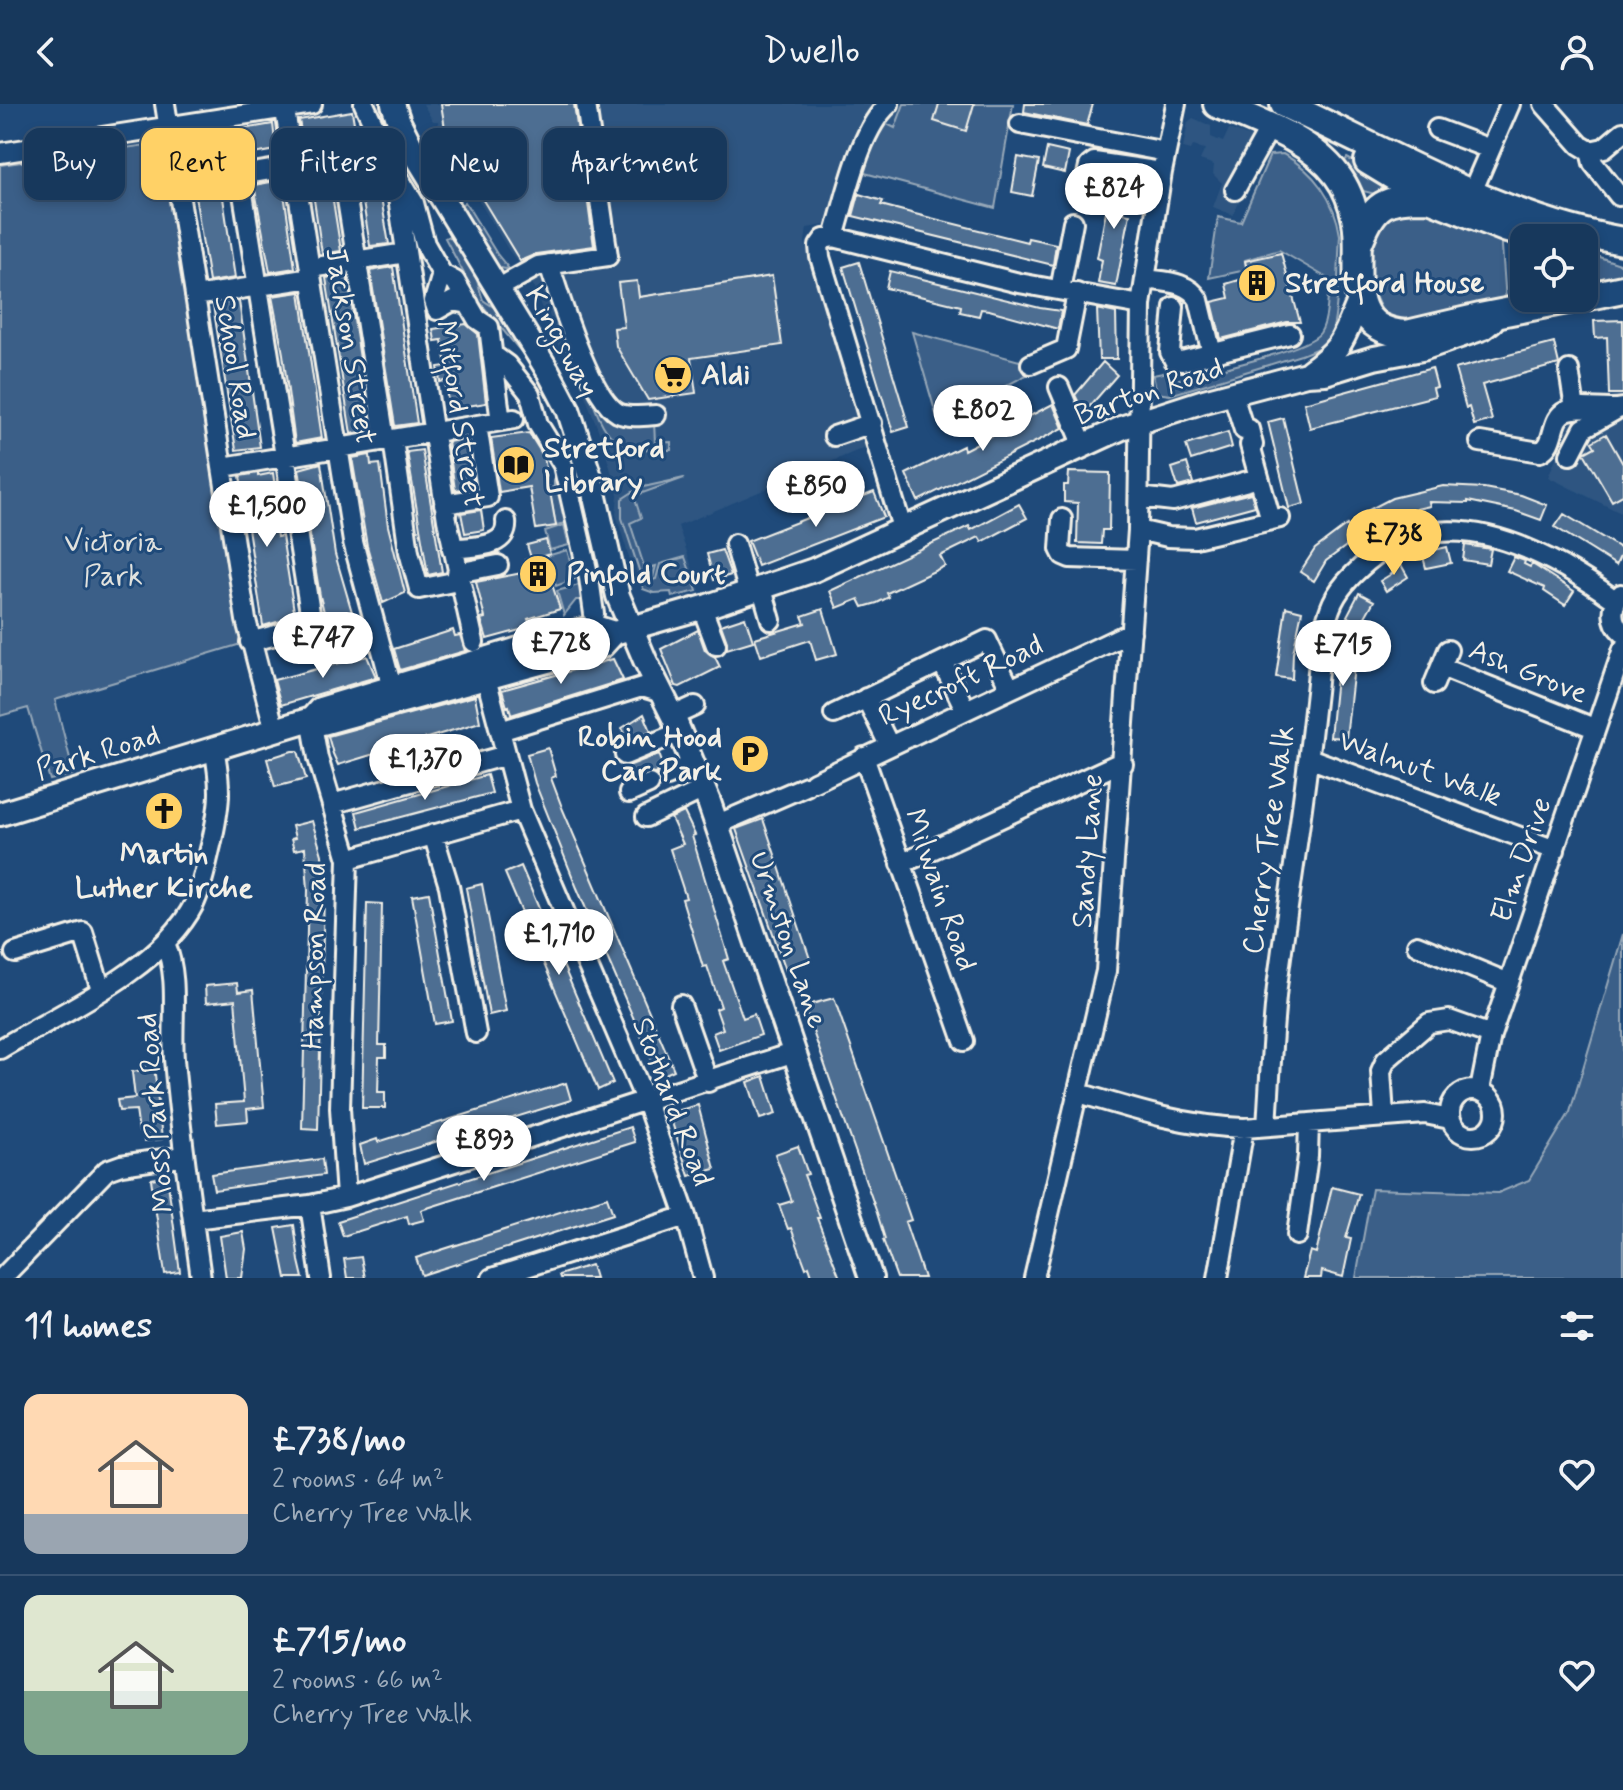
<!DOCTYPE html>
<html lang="en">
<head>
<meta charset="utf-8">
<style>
	:root { --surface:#17385c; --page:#203f62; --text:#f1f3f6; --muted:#9eacbb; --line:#365272; --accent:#ffd166 }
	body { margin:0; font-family:Mynerve,sans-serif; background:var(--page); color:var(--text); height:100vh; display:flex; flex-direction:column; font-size:30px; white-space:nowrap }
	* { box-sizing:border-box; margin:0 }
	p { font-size:26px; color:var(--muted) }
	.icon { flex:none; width:44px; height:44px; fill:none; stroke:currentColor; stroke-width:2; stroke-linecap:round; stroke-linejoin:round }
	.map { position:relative; height:1174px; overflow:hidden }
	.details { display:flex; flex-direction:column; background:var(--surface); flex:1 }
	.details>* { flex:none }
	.guide { position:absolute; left:24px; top:24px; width:800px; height:72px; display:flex; gap:16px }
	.tools { position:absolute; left:1510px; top:120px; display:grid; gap:16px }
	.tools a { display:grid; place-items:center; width:88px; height:88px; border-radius:16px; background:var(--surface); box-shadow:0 4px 12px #0003,0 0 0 2px var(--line); font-size:40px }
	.price { position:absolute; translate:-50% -68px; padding:0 18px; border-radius:28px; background:#fff; color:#222; font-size:26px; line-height:52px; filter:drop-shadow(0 2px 4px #0008) }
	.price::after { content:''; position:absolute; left:50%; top:48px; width:24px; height:18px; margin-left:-12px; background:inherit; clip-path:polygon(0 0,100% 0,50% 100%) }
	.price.current { background:var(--accent); color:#111 }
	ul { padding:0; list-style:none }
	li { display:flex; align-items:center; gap:24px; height:200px; padding:0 24px }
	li+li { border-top:2px solid var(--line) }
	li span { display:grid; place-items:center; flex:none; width:224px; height:160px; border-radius:16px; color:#555 }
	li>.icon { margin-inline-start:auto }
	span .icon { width:96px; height:96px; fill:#fffc; stroke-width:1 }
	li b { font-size:34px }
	h2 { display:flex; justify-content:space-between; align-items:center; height:96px; padding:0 24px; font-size:34px }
	.pill { padding:0 28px; border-radius:16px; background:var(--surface); box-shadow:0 4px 12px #0003,0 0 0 2px var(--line); font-size:28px; line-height:72px }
	.pill.current { background:var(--accent); color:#111 }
	header { display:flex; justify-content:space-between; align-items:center; height:104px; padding:0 24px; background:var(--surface); font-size:36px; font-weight:600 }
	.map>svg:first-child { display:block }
</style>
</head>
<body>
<header><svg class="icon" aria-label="back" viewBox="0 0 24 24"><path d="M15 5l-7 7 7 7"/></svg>Dwello<svg class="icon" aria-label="person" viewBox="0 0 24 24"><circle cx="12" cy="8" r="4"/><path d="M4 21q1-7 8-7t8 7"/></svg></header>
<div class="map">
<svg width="1623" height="1174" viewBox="0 0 1623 1174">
	<rect width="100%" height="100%" fill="#1f4a7a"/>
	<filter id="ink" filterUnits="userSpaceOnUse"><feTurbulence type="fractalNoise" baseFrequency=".0125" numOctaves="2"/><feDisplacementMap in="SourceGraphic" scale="16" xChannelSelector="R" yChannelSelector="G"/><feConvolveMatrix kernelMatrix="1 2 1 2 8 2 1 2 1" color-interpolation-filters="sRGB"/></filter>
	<g filter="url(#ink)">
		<path fill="#2d5581" d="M423,0H906L884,66L862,59L831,120L807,124L805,138L866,343L678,422L700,486L672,493L671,488L654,489L642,484L635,474L616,410L618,391L601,333L579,276L551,229L530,173L509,147L464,72L462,73L442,40L438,17H433Z
			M1193,14L1211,22V33L1223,38L1229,25L1268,39L1233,111L1213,103L1222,79L1213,70L1214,61L1200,56L1205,45L1193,42L1191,46L1183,44L1188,18Z
			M1574,311H1623V410L1548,373Z
			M610,552L615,554L629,585L510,621L499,583Z"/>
		<path fill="#3a5f88" stroke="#97a8b8" stroke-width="2" d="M904,0H1013L995,104L861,68L883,18L895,24Z
			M154,40L166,48L241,540L55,596L74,670L50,676L28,604L0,612V61Z
			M1283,50C1314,67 1335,96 1340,131C1338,153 1339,220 1329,234C1322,244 1311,247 1301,251L1170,291L1157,289L1153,271L1168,268L1172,277C1198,270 1307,247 1320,229C1328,217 1329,189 1327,174L1279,146L1245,156L1246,166L1209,174L1218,113L1241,118L1270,51Z
			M1347,54L1395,80L1375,90L1363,87L1345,57Z
			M465,98L497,150L509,165C485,167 469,120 461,101Z
			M1402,100L1501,128L1506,198L1445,216L1396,218L1383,209L1372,186L1369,171L1372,125Z
			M449,132L471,157L483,196L501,208L545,283L527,255L478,196L445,134Z
			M1509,132L1524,136L1523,195L1521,184L1514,185Z
			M1584,148L1623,161V174L1584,182Z
			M912,228L1031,260L1042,263L938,317Z
			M587,282L600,300L654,317L655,339L671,338V346C611,347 606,336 587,282Z
			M562,373L571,418L556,421L549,384L554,383V377Z
			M684,374L634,392L641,414L630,419L645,465L656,462L653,473L642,475L622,414V395L639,384Z
			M564,421L569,441L550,446L545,427Z
			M567,446L575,475L556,482L547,452Z
			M685,453L697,487L672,493L671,488L654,489L643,485L642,479L656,475L660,460Z
			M586,479V486L581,496H576L564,511L557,487Z
			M1623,830V1174H1356L1372,1085L1498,1089L1529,1076L1570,1008Z"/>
		<path fill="#4d6e92" stroke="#f4f1e8" stroke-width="2" d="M441,0H574L594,142L536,150L520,157L447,37Z
			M939,0H974L966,27L934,17Z
			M1025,0H1093L1087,21L1024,8Z
			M352,7L355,25H351L352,31L303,39L299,16Z
			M273,20L276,46L197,60L195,51L185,53L183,35Z
			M1047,44L1069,49L1065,69L1043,64Z
			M373,48L389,140L370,142L356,54Z
			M1018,53L1039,57L1032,92L1012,88Z
			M327,59L341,147L322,150L309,62Z
			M1109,72L1130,75L1123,109L1130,110L1116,182L1098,179L1102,156L1097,154L1108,97L1105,96Z
			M282,76L295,164L270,168L254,81Z
			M222,87L235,174L209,178L195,91Z
			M859,90L883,97L881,101L915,110L1027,138L1028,134L1056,140L1053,161L853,112Z
			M1281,149L1300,218H1287L1221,235L1212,198L1229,194L1226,180L1249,173L1245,157Z
			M859,158L909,323L893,328L843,163Z
			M393,163L417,319L395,322L370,167Z
			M890,167L1040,204L1061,207L1058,225L989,206L981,205L979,212L960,208L961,202L886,184Z
			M347,170L371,326L351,330L326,174Z
			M772,172L782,241L691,254L696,289L648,296L616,242L614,224L624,223L618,179L637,177L639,193Z
			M300,188L322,334L295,339L283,250L272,192Z
			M239,197L260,343L236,346L213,201Z
			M1097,205L1116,209L1117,255H1099Z
			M1623,216V290H1609L1607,233L1595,234L1594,217Z
			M466,220L478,230L486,299L449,305L445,277L440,278L438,263L446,262L442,236L435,237L433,225Z
			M1554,239L1559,260L1482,281L1492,316L1474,321L1469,303L1466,304L1455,265Z
			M1103,258L1117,271L1084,309L1075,291Z
			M1432,264L1437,283L1433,284L1435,292L1310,324L1304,299Z
			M1053,300L1063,324L918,397L906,370L963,342L964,346Z
			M1283,314L1304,400L1289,404L1268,318Z
			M1228,328L1232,343L1191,356L1186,341Z
			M529,329L544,353L556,422L536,425L529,383L499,388L491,334Z
			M1606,330L1623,360V391L1612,397L1584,349L1595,343L1592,338Z
			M465,335L467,337L474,383L455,386L448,338Z
			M422,346L442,468L428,471L407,348Z
			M370,351L371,361L380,360L388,422L405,489L383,499L367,442L352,354Z
			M321,359L335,450L352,508L334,514L332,510L325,512L320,492L299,365Z
			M1187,359L1193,379L1178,383L1172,364Z
			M1069,368L1110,369L1109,426H1102L1101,440L1077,439L1078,399L1064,398V381H1068Z
			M258,369V372L273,369L278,404L272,405L277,433L282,432L295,513L263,522L240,372Z
			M1443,382L1484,384L1521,391L1547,401L1541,416L1516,407L1468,397V399L1429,398L1430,402L1398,409L1370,424L1363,409L1392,394Z
			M874,388L884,413L758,462L748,437Z
			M1251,389L1255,402L1196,418L1192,404Z
			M1019,400L1027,414L982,438L979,433L940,452L945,462L887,489L889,493L877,499L863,503L859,495L837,504L830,487L969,422L971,426Z
			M481,406L484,426L465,429L461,409Z
			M1564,410L1623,446L1616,461L1555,423Z
			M1347,421L1357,434L1326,457L1314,477L1300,468L1315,445Z
			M546,436L550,450L543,452L560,505L528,515L531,523L487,535L481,515L485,514L476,478L527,468L525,456L531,454L527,441Z
			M1465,441L1491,445L1488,460L1463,456Z
			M1447,443L1451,459L1426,464L1422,449Z
			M722,446L731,471L714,476L707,450Z
			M1514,453L1525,457L1524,460L1530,463L1532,460L1537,463L1574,487L1565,501L1544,487L1545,484L1507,467Z
			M1400,459L1408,473L1386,487L1380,477L1393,469L1391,465Z
			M1359,489L1374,497L1361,520L1347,512Z
			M1286,503L1302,507L1293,549L1292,575L1276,573Z
			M823,505L837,550L816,556L810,536L761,552L755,534L805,519L802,512Z
			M745,513L753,537L727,545V538L721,521Z
			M453,526L455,532L460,531L465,547L400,566L394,545Z
			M698,526L705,546L715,553L720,563L680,583L676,582L661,545Z
			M1340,534L1357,536L1346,634L1330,633Z
			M367,552L376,573L281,601L274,576Z
			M613,555L623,576L511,611L509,602L507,603L502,586Z
			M475,592L480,618L338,661L333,650L328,632Z
			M644,610L651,627L628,637L622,624Z
			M548,644L556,672L551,674L563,706L674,966L659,973L577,784L535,679L527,650Z
			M292,647H298L306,675L275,683L267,655Z
			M659,650L663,661L655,670L645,669L633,674L628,662Z
			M487,671L492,689L360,724L356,708Z
			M684,708L695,731L692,732L729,855L723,857L743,914L754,910L761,931L719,946L713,929L723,925L716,905L721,903L707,862L703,863L682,795L686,794L670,745L683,740L671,714Z
			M763,715L811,858L786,866L736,725Z
			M312,717L322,751L324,790L318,1025L302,1024L308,786L305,744L294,746L291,735L295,734L292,722Z
			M521,762L613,979L598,986L505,769Z
			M482,780L506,907L489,911L466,784Z
			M429,789L452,917L435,920L412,792Z
			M367,799L382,800L379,941H386V953H379L378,988H385V1004H362Z
			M237,879L238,888L253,886L264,1003L247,1005L248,1017L217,1020L215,1000L244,998L235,896L206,899L205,882Z
			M834,894L911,1116L905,1118L924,1174H897L883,1136L885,1135L877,1109L804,902Z
			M154,961L162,1035L144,1037L143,1028H139L136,1006L119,1007L117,996L135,994L132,968L142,966V962Z
			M764,972L776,1010L760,1015L748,978Z
			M566,979L571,996L364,1060L360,1041L377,1035L378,1038Z
			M698,1001L715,1065L689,1072L669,1009Z
			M630,1023L635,1038L421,1106L424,1116L409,1120L407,1112L343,1132L338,1117Z
			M798,1042L808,1070L804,1071L820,1114H817L840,1174H813L809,1162L806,1164L791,1124L788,1125L779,1101L792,1097L775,1050Z
			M322,1055L324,1071L214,1086L211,1070Z
			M167,1072L180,1168L165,1170L151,1075Z
			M1332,1083L1359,1090L1346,1134L1351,1135L1343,1173L1322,1167L1321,1174H1303L1310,1147L1316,1149Z
			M607,1093L613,1110L422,1171L416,1154Z
			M294,1121L299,1157L303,1174H286L276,1124Z
			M243,1128L246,1145L242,1174H226L220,1132Z
			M361,1153L365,1174H347L344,1155Z
			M591,1161L595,1174H560L559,1171Z"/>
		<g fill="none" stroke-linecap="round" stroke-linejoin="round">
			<defs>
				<path id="minor" d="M165,0L246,516L275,627
					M284,0L353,438L392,584
					M364,0L397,71L414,99L425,140L442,170L455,177L477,215L489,223L500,311
					M1544,0L1580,41L1590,47L1593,59L1619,92
					M1020,20L1166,48
					M1437,25L1490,45
					M362,41L339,45L385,336
					M1590,47L1604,44L1623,28
					M0,49L312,0
					M292,53L339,45
					M240,71L312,521L250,538
					M1087,71L1089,62L1094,58L1162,68
					M178,82L294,62
					M1235,86L1270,23
					M397,88L447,416L474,538
					M1472,88L1510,0
					M834,133C846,95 859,26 889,0
					M549,160C559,192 590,293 618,309C628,314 644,312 656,311
					M310,164L406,149
					M442,170L434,197L437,206L453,197L469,200
					M1145,175C1165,178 1188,177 1199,196L1212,250
					M497,185L538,162L608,152L586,0
					M1060,186L1073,118
					M195,192L311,174
					M1174,203L1170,248L1174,256L1182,257L1290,230
					M492,250L507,261L530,290L538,320L563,361L589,474L594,510
					M1031,260L1066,245L1077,189
					M1569,266L1575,305
					M1059,283L1083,340
					M1233,291L1244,326L1249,325L1253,341H1250L1271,416
					M834,332L872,319
					M393,335L409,448L419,485L458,477
					M1480,338L1540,348C1557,340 1549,315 1566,307C1583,300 1605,308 1623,304
					M1570,351L1584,324L1616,306
					M223,363L514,315
					M1139,393L1173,397L1259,374
					M444,400L488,393L477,321
					M1062,415L1060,445L1063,451L1070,454L1136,456
					M1138,426L1168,433L1195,434L1280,414
					M903,427L820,153L819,142L824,135L834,133L1019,179L1141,201
					M735,440L749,489
					M452,445C472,442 509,445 506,417
					M457,469L498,461
					M762,485L771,516
					M1621,490C1611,502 1610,518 1623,529
					M702,504L716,541
					M325,548L378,533
					M942,558L965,605
					M1441,563L1594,624
					M486,574L521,706L646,998L686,1112L703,1174
					M1434,580L1448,546
					M866,594L889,641
					M834,610L987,536L1010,585
					M673,612L695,602
					M311,615L318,654L348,755L340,1004L346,1093
					M500,627L642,583L662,589
					M625,651L680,628
					M864,653L964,937
					M1309,654L1555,746
					M667,672L693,660
					M814,678L1131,528
					M629,689L649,680
					M332,700L506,651
					M646,713L704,685
					M718,720L806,682
					M433,730L449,782L476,929
					M348,755L521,706
					M901,760L1115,661L1123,660
					M165,839C180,875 171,917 174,955C180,1028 191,1101 201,1174
					M1417,841L1509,879
					M15,849L83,828L101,886
					M681,901L708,978
					M0,945C62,908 161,865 194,800C203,781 206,761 211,741C220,701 222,685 214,644
					M1450 1009a23 23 0 1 1 46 0a23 23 0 1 1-46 0Z
					M1480,986L1491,931L1623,545
					M1079,989C1135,1006 1185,1022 1244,1024L1425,1010L1450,1015
					M1384,1012L1381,967L1386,956L1429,919L1449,916L1491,931
					M1267,1022C1270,976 1272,929 1277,883C1285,820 1295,758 1303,696C1308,660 1312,624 1316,588C1319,560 1320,531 1330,505C1337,485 1352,471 1367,458C1445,392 1546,446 1615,496
					M310,1101L321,1174
					M193,1115L310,1101L346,1093L795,948
					M1297,1131L1308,1052L1309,1019
					M2,1174L107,1066L121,1061L184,1052
					M492,1174L686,1112
					M1034,1174L1106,867L1138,426L1141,201L1162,68L1176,0
					M1218,1174L1244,1024"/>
				<path id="major" d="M393,0L399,18L415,50L548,267L568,305L591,376L618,492L645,556L673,612L709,698L871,1174
					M1310,267C1347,240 1342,235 1360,195
					M311,615L323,619L602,542L614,529L708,502L814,466L1124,323L1204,297L1306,270L1325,269L1374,254L1422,245L1483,224L1492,217
					M0,710L311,615L320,605L579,527L595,523L614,529"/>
				<path id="highway" d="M1217,0C1258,18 1309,34 1337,71C1347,84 1353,101 1356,117C1364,158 1338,226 1407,230L1480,213L1577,194
					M1284,0C1391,50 1505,117 1623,137
					M1368,57L1429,94L1507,125L1541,134
					M1358,141C1374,98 1384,94 1429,94
					M1584,193L1623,185"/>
			</defs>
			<use href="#minor" stroke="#f4f1e8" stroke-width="24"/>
			<use href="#major" stroke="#f4f1e8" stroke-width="28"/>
			<use href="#highway" stroke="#f4f1e8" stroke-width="32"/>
			<use href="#minor" stroke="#1f4a7a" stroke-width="18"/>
			<use href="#major" stroke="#1f4a7a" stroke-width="22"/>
			<use href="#highway" stroke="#1f4a7a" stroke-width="26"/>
		</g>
	</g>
	<defs>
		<symbol id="building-disc" viewBox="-11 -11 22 22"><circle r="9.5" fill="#ffd166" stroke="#1f4a7a"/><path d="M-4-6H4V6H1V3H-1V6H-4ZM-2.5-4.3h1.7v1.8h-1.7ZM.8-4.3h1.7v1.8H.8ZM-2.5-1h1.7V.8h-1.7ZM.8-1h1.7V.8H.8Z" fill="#111"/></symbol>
		<symbol id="supermarket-disc" viewBox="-11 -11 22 22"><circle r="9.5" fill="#ffd166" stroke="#1f4a7a"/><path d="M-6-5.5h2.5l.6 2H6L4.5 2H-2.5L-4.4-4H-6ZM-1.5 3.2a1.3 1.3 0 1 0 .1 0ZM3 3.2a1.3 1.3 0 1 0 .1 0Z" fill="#111"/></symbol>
		<symbol id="library-disc" viewBox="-11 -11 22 22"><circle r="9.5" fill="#ffd166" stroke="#1f4a7a"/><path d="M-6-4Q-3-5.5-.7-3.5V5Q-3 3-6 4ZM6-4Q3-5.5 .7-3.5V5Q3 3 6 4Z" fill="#111"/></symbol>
		<symbol id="parking-disc" viewBox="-11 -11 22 22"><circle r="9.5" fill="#ffd166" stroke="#1f4a7a"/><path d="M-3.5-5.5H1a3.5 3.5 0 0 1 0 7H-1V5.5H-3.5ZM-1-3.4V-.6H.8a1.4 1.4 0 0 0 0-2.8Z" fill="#111"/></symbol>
		<symbol id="church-disc" viewBox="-11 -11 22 22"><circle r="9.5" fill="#ffd166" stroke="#1f4a7a"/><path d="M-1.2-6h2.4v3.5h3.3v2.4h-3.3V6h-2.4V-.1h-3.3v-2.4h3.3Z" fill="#111"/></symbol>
	</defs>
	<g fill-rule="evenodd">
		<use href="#building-disc" x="1235" y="157" width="44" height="44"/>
		<use href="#supermarket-disc" x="651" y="249" width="44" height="44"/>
		<use href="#library-disc" x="494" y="339" width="44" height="44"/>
		<use href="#building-disc" x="516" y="448" width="44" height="44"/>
		<use href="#parking-disc" x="728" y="628" width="44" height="44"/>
		<use href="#church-disc" x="142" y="685" width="44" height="44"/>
	</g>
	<g text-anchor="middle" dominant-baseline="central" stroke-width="6" stroke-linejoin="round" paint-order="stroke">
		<g font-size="30" font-weight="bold" fill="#f4f1e8" stroke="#1f4a7a" text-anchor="start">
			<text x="1285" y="179">Stretford House</text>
			<text x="701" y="271">Aldi</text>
			<text x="544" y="344">Stretford<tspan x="544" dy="34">Library</tspan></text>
			<text x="566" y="470">Pinfold Court</text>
			<text x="722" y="633" text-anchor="end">Robin Hood<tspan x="722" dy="34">Car Park</tspan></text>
			<text x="164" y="750" text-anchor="middle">Martin<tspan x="164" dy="34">Luther Kirche</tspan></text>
		</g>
		<g font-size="30" fill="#f4f1e8" stroke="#1f4a7a">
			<text transform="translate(561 238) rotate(61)">Kingsway</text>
			<text transform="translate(350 242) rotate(81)">Jackson Street</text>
			<text transform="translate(235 263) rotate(81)">School Road</text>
			<text transform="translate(1149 288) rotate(-19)">Barton Road</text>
			<text transform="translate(459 310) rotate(81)">Mitford Street</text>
			<text transform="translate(1528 568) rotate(22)">Ash Grove</text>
			<text transform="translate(961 577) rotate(-25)">Ryecroft Road</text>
			<text transform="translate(98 649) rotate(-17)">Park Road</text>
			<text transform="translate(1420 665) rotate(20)">Walnut Walk</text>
			<text transform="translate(1269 736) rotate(-82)">Cherry Tree Walk</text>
			<text transform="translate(1088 747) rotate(-86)">Sandy Lane</text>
			<text transform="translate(1522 756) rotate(-71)">Elm Drive</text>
			<text transform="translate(940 786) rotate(71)">Milwain Road</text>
			<text transform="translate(788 836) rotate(71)">Urmston Lane</text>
			<text transform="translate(315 852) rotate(-89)">Hampson Road</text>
			<text transform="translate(672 998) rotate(69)">Stothard Road</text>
			<text transform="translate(156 1009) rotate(-95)">Moss Park Road</text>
		</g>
		<g font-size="30" fill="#e1e2de" stroke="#1f4a7a">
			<text x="113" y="438">Victoria<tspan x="113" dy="34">Park</tspan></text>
		</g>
	</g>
</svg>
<div class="tools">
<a><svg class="icon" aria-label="locate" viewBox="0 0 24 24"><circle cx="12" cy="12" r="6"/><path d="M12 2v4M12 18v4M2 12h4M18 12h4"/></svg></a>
</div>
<b class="price" style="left:1114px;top:127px">£824</b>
<b class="price" style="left:983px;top:349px">£802</b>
<b class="price" style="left:816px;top:425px">£850</b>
<b class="price" style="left:267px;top:445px">£1,500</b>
<b class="price current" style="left:1394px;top:473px">£738</b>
<b class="price" style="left:323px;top:576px">£747</b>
<b class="price" style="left:561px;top:582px">£728</b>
<b class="price" style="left:1343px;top:584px">£715</b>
<b class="price" style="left:425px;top:698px">£1,370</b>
<b class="price" style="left:559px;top:873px">£1,710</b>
<b class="price" style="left:484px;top:1079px">£893</b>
<div class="guide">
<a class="pill">Buy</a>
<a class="pill current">Rent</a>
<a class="pill">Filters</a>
<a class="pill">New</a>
<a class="pill">Apartment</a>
</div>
</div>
<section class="details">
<h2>11 homes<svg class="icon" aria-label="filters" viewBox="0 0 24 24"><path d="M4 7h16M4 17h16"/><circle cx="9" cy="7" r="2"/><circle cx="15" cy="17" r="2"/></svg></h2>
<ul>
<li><span style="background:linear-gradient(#ffd9b3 75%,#9aa5b1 0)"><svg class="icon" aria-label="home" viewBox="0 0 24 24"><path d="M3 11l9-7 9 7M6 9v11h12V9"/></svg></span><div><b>£738/mo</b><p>2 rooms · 64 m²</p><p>Cherry Tree Walk</p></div><svg class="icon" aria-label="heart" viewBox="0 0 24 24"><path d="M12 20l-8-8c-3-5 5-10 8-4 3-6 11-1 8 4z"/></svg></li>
<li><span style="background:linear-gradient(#dfe7d0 60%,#7fa58c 0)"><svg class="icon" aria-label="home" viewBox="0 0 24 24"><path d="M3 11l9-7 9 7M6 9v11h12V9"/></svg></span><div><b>£715/mo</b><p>2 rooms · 66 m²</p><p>Cherry Tree Walk</p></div><svg class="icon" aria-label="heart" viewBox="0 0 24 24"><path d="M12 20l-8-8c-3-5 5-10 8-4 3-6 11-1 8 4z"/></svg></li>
</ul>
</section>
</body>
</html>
